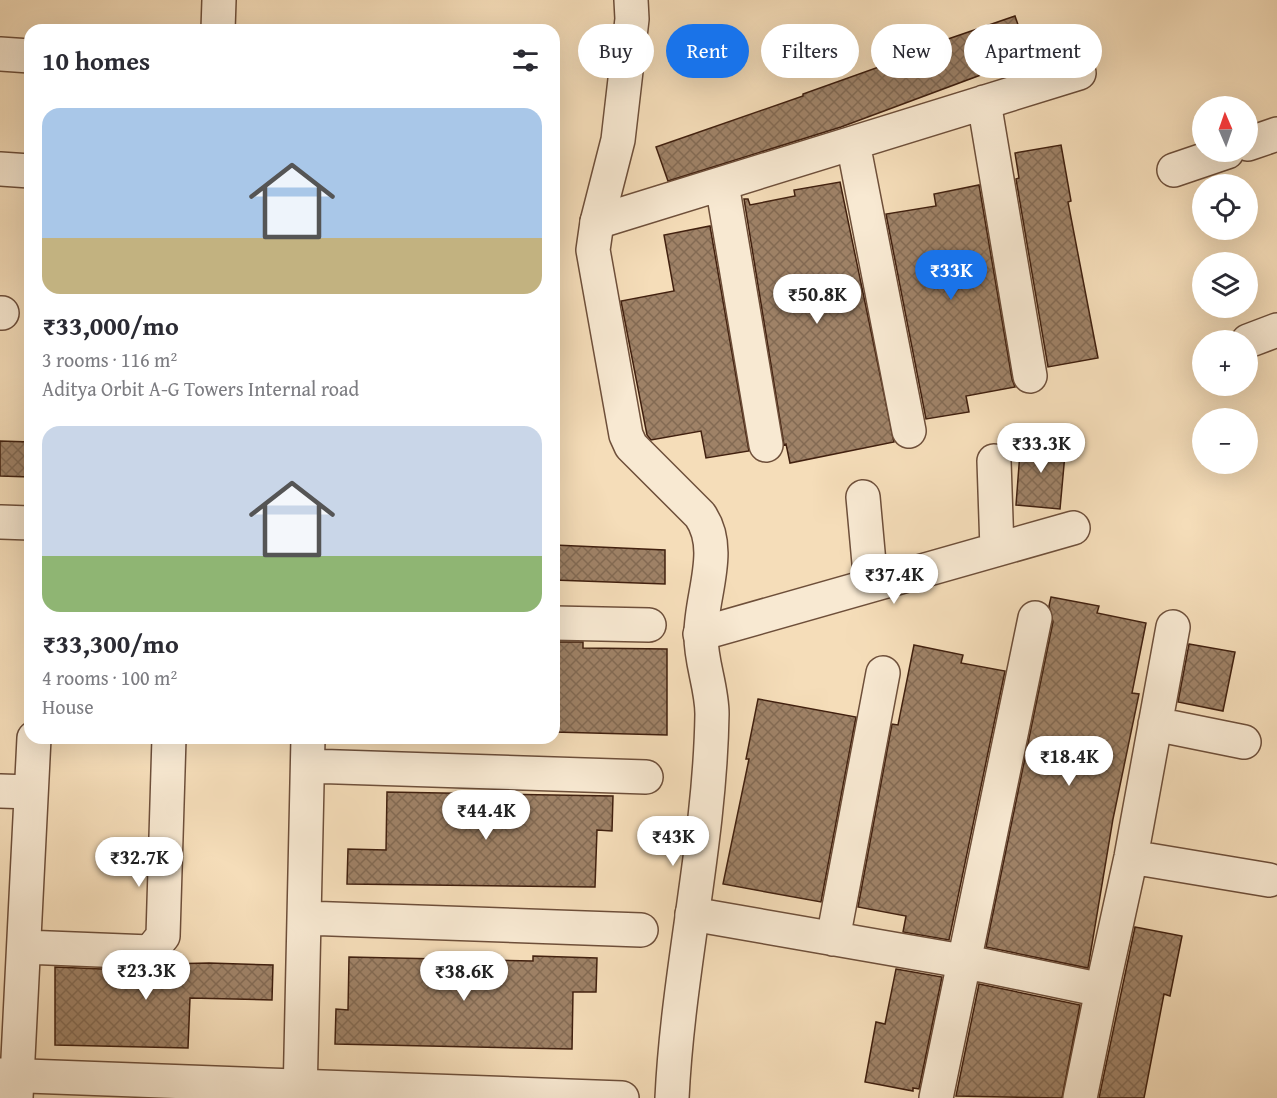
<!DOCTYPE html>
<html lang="en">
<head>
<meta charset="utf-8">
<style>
	:root { --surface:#fff; --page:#f2f2f3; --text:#2b2b33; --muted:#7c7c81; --accent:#1a73e8 }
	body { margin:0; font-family:"Gentium Book Plus",serif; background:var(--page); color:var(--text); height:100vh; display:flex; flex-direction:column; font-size:22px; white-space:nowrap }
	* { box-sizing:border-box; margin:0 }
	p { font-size:20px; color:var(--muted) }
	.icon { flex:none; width:33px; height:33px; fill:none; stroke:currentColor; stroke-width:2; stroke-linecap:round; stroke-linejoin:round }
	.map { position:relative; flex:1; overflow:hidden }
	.drawer { position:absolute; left:24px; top:24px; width:536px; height:720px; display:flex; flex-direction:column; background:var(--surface); border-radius:18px; box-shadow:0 6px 24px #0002 }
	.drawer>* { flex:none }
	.hud { position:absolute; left:578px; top:24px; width:570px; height:54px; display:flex; gap:12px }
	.needle { width:39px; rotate:358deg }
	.buttons { position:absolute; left:1192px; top:96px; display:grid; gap:12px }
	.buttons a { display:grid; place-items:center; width:66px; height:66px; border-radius:50%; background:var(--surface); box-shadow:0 6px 24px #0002; font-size:30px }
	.price { position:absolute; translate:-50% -51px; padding:0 14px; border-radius:21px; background:#fff; color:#222; font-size:20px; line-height:39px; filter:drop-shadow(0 2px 3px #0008) }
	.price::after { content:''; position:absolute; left:50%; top:36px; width:18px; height:14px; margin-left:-9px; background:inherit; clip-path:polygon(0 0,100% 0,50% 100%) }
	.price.active { background:var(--accent); color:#fff }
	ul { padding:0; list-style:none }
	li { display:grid; align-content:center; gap:12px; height:318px; padding:0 18px }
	li span { display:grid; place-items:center; height:186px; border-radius:18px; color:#555 }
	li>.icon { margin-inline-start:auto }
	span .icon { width:108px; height:108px; fill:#fffc; stroke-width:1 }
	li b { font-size:26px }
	h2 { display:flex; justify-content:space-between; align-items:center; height:72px; padding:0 18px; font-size:26px }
	.tag { padding:0 21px; border-radius:27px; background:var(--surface); box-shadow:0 6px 24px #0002; font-size:21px; line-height:54px }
	.tag.active { background:var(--accent); color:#fff }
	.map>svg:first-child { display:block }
</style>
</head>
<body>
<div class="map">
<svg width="1277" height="1098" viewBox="0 0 1277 1098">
	<defs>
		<pattern id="building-cross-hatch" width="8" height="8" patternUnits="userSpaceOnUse" patternTransform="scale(1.5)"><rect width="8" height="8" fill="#9f8267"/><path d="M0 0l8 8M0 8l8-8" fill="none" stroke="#836a53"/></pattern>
	</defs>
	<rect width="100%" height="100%" fill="#f5ddb9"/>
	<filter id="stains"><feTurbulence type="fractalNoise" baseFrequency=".00333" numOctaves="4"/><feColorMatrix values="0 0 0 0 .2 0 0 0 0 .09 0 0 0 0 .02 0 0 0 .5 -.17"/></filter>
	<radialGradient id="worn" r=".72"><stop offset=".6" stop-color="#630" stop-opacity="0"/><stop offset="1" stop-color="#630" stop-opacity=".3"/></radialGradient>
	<path fill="url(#building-cross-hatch)" stroke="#41200f" stroke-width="1.5" d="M1015,16L1029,57L841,127L668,181L656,147L803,96V94L949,42L948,39Z
		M1061,145L1071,201L1068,202L1098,358L1048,367L1016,179L1019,178L1015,153Z
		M840,182L894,442L790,463L786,444L784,445L744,199H748L750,205L795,196L794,190Z
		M979,185L1012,379L1015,387L966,396L969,412L926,419L886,214L936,206L934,194Z
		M710,226L749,451L706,458L701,431L651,440L647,435L621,301L674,291L664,235Z
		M1021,439L1066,443L1060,509L1016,505Z
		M0,441L30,442V477L0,476Z
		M554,545L665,550V584L554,580Z
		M1051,597L1099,606L1097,613L1146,623L1132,693L1139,694L1113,819L1088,968L986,947L1053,622L1049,606Z
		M554,642H583V648L667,649V735L554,732Z
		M1189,644L1235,652L1223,711L1178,702Z
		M914,645L963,655L961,663L1005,671L949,940L903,932L906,916L858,907L892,724L898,725Z
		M758,699L856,717L821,902L723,884L749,759H746Z
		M387,792L613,796L612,831L597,830L595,887L347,884L348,849L386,850Z
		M1135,927L1182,936L1170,996L1164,994L1144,1098H1099Z
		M533,956L597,958L596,992H573L572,1049L335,1044L336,1009L348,1010L349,957L533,961Z
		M209,963L273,965L272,1000L190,998L188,1048L55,1045V967L149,971L164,964Z
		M896,969L942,977L919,1089L913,1088V1091L865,1082L876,1022L885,1024Z
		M979,984L1080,1005L1062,1098L956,1096Z"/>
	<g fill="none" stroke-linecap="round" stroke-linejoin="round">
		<defs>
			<path id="minor" d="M218,30L219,0
				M0,54L30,56
				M984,102L1030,376
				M853,143L909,431
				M1248,144L1277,134
				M0,169L30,171
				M1174,170L1227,152
				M722,184L766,445
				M597,222L1079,73
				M0,313H2
				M1248,341L1277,330
				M994,461L997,549
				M863,497L871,585
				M1,522L30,523
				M554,623L649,625
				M700,634L1073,528
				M1155,724L1244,742
				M308,766L646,777
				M0,791L31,792
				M1131,857L1269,880
				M692,914L962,961L1102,990L1131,857L1173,627
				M304,918L641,930
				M833,939L883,673
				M24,947L150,952L163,936L169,738
				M16,1098L34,738
				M300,1098L308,738
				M936,1098L1035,618
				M1080,1098L1102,990"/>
			<path id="tertiary" d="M631,0L632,19L618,140L597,222L593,250L626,435L631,446L700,515C724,549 701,595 701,634C700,660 712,687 712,714C710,843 678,970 672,1098
				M0,1075L622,1098"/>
		</defs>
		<use href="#minor" stroke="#6e4f3a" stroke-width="36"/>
		<use href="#tertiary" stroke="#6e4f3a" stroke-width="36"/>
		<use href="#minor" stroke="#f8e9d2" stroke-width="33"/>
		<use href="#tertiary" stroke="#f8e9d2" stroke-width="33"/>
	</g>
	<rect width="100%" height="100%" filter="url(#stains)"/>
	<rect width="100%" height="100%" fill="url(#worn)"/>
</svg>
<div class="buttons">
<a><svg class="needle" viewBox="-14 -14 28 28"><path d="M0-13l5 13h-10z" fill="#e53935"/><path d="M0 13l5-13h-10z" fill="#7c7c81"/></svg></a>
<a><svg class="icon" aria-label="locate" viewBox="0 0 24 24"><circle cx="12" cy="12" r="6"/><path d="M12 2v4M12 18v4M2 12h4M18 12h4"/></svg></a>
<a><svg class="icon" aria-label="layers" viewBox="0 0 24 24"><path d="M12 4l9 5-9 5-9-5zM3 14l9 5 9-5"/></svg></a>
<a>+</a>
<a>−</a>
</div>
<b class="price active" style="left:951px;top:301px">₹33K</b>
<b class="price" style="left:817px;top:325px">₹50.8K</b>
<b class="price" style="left:1041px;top:474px">₹33.3K</b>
<b class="price" style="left:894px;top:605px">₹37.4K</b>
<b class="price" style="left:1069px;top:787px">₹18.4K</b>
<b class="price" style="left:486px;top:841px">₹44.4K</b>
<b class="price" style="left:673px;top:867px">₹43K</b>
<b class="price" style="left:139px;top:888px">₹32.7K</b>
<b class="price" style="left:146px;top:1001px">₹23.3K</b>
<b class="price" style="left:464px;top:1002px">₹38.6K</b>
<div class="hud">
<a class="tag">Buy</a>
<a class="tag active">Rent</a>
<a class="tag">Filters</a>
<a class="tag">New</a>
<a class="tag">Apartment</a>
</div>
<section class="drawer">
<h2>10 homes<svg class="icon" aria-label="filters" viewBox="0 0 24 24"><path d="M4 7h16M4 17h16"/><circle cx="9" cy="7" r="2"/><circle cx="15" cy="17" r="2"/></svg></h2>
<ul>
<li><span style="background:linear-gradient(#a9c7e8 70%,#c2b280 0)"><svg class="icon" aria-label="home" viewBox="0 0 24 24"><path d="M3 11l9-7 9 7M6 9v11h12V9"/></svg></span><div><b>₹33,000/mo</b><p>3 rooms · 116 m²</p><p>Aditya Orbit A-G Towers Internal road</p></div></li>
<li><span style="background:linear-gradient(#c9d6e8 70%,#8fb573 0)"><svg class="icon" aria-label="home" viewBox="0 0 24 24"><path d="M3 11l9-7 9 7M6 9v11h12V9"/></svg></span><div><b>₹33,300/mo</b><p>4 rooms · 100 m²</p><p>House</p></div></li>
</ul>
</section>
</div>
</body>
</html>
